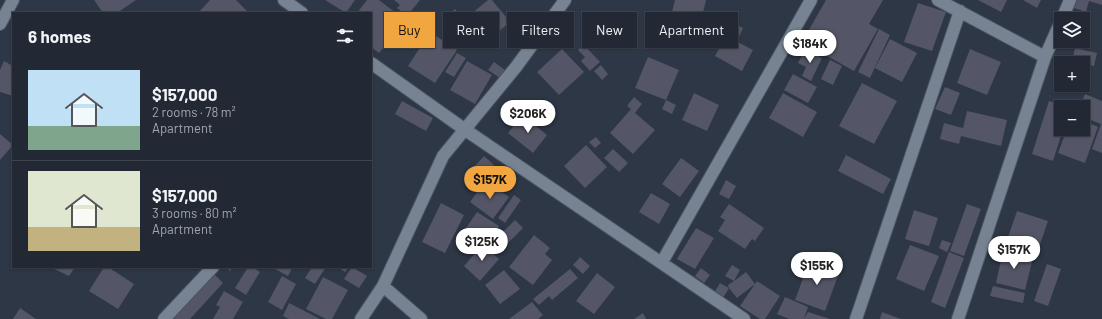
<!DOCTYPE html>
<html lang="en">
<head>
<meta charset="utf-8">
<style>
	:root { --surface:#222934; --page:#2a313c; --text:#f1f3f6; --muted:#a2a6ac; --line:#3f454f; --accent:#f1a640 }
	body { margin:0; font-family:Barlow,sans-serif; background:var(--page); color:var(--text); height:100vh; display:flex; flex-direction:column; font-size:15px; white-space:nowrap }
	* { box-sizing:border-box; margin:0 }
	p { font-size:13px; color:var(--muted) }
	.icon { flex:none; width:22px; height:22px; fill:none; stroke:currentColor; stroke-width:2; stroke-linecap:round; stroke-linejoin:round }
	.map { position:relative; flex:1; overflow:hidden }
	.side { position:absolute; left:12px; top:12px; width:360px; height:256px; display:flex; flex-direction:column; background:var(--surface); border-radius:0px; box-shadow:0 1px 3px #0004,0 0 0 1px var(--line) }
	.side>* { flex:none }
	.top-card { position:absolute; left:384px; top:12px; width:380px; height:36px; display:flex; gap:8px }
	.tools { position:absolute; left:1054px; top:12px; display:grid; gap:8px }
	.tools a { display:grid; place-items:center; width:36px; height:36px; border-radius:0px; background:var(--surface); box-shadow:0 1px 3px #0004,0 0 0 1px var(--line); font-size:20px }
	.price { position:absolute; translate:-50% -34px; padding:0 9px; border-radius:14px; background:#fff; color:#222; font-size:13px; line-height:26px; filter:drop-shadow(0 1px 2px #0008) }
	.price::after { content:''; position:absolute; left:50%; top:24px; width:12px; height:9px; margin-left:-6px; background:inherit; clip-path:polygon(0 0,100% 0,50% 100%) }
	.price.selected { background:var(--accent); color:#111 }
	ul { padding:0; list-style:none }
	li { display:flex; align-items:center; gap:12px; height:100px; padding:0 16px }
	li+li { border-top:1px solid var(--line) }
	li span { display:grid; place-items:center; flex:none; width:112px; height:80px; border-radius:0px; color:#555 }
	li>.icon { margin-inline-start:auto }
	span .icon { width:48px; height:48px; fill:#fffc; stroke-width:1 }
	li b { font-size:17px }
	h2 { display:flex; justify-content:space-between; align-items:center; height:48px; padding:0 16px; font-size:17px }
	.pill { padding:0 14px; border-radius:0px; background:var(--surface); box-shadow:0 1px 3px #0004,0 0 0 1px var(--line); font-size:14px; line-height:36px }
	.pill.selected { background:var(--accent); color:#111 }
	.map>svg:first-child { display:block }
</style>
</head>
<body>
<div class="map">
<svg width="1102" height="319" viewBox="0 0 1102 319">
	<rect width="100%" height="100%" fill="#2d3745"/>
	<path fill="#545566" d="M94,0H136L117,13H103Z
		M210,0H236L249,13H198Z
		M325,0H355L346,13Z
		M367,0H379L405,20L379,53L371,47V13H357Z
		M394,0H420L407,16L397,8L400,5Z
		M488,0H492L510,22L485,43L465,19Z
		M675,0H706L698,34L668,27Z
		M826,0H883L869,24L878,29L854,71L802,42Z
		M978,0H1007L1001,12Z
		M1023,0H1041L1037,8Z
		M1077,0H1102V5L1089,1L1086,12L1074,8Z
		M918,3L946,12L932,51L904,42Z
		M455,9L462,16L452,25L446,17Z
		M560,21L575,38L564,47L550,30Z
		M733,23L743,28L738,39L727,33Z
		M879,29L890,35L870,78L858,72Z
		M430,32L457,50L435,83L408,66Z
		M726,36L753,50L742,71L715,56Z
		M890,39L917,53L902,82L875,68Z
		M584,45L600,62L590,71L581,61L585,57L578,50Z
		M1075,48L1097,53L1094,66L1072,62Z
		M562,49L584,72L559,95L537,72Z
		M970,49L1001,62L987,95L957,83Z
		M805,50L822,58L811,81L802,76L806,67L798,63Z
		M457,53L466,58L454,77L445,72Z
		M648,57L679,70L666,100L635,88Z
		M830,60L842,66L833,85L821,79Z
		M4,61L13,66V96L0,92V70Z
		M467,61L492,75L475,104L450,90Z
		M494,62L505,70L500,78L488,70Z
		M601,65L608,74L602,80L594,71Z
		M793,74L817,87L808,103L784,90Z
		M862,83L897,101L874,144L839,126Z
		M945,87L960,93L951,115L935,109Z
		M694,93L719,105L707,131L682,120Z
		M783,93L817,112L803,137L769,118Z
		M1085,94L1102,101V153L1092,149L1101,124L1083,117V107H1080Z
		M634,97L642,104L635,113L655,130L633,154L610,133L631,109L627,106Z
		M666,100L676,105L672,114L662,109Z
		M402,101L433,118L426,131L395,114Z
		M1049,101L1068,107H1061V129H1063L1053,161L1032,154Z
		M967,111L1007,120L1001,146L961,136L959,144L940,139L944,123L963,128Z
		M522,115L547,135L533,153L508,133Z
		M1083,121L1098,127L1085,163L1058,153L1067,129H1083Z
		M0,134L13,145L0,160Z
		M596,137L601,143L595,148L589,142Z
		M586,145L607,167L585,188L564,166Z
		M613,149L628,163L619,172L604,158Z
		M846,155L891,179L883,194L838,171Z
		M484,156L494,165L474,187L464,178Z
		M681,158L699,171L680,197L662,184Z
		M486,180L509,197L493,219L470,202Z
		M726,180L736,186L729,199L719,194Z
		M651,193L670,204L659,224L639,212Z
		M514,195L521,200L505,223L498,218Z
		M441,203L464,215L445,253L422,242Z
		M729,204L764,228L755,241L752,239L745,249L718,231L725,220L720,217Z
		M967,204L981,209L964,256L950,251Z
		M914,210L938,218L929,246L905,239Z
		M1017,211L1048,221L1037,253L1006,243Z
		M477,212L499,226L489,243L466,228Z
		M515,220L523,228L499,252L491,244Z
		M696,228L714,238L695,269L677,259Z
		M534,235L550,248L545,254L552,260L533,285L509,267Z
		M942,240L951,243L947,252L939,248Z
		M483,244L499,259L480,281L464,266Z
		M910,245L939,256L924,291L896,279Z
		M1003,251L1033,258L1025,290L996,283Z
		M949,252L964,258L945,308L931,302Z
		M580,257L590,266L583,274L573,265Z
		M809,262L839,273L825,311L795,300Z
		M1047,264L1061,269L1048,306L1034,301Z
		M732,265L740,270L734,281L746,272L755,284L757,281L780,296L765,319H760L740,306L755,284L737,298L729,288L723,298L714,293L720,283L729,288L728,285L734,281L725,276Z
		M50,267H75L69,276Z
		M104,267H108L134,284L118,309L89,291Z
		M225,267H233L230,271Z
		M248,267H253L260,272L246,295L235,288Z
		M271,267H293L288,276Z
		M312,267H326L315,284L305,278Z
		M337,267H349L345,272Z
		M352,267L367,276L359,288L344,279Z
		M701,268L710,275L704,283L695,276Z
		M570,269L578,278L552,300L549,296L539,305L533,299Z
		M504,270L520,289L500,304L485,285Z
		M213,273L223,283L190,319H175L173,317Z
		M597,273L615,287L594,314L576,301Z
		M282,276L296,284L282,310L268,302Z
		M323,277L348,290L332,319H326L306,309Z
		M993,286L1025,293L1023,303L990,296Z
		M224,291L243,302L233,319H213L220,307L216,305Z
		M785,297L808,307L804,319H789L777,314Z
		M532,302L543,315L538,319H509Z
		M289,303L320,319H289L283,316Z
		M20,308L36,319H13Z
		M808,312L830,319H804Z
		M882,312L901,319H880Z
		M643,313L646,319H634Z"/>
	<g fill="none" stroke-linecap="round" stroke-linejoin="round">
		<defs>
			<path id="minor" d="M284,0L302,13
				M938,0L1045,57
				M1062,19L1070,0
				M0,24L13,0
				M371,63L464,129L744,319
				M662,262L811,0
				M383,286L421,319
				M164,319L213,267
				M361,319L383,286L443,156L516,67L565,0
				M856,319L960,11
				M958,319L1045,57L1061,21"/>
		</defs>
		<use href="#minor" stroke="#4b5460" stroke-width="14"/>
		<use href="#minor" stroke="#778393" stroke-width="12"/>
	</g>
</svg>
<div class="tools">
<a><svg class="icon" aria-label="layers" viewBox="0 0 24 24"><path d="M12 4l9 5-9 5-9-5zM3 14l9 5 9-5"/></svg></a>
<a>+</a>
<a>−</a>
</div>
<b class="price" style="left:810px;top:64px">$184K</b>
<b class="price" style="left:528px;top:134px">$206K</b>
<b class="price selected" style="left:490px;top:200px">$157K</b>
<b class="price" style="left:482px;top:262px">$125K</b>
<b class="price" style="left:1014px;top:270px">$157K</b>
<b class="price" style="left:817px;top:286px">$155K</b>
<div class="top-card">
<a class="pill selected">Buy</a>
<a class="pill">Rent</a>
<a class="pill">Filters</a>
<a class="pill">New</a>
<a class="pill">Apartment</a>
</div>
<section class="side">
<h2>6 homes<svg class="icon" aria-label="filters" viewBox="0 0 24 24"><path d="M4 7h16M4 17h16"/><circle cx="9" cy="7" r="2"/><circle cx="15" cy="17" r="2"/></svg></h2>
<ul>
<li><span style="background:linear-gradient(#bfe0f5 70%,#7fa58c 0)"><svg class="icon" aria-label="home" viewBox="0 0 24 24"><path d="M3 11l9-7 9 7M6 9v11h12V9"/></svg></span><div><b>$157,000</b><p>2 rooms · 78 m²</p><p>Apartment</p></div></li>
<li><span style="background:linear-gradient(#dfe7d0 70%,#c2b280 0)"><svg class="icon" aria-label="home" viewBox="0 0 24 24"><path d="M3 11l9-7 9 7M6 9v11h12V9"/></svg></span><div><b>$157,000</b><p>3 rooms · 80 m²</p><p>Apartment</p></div></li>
</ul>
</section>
</div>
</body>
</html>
